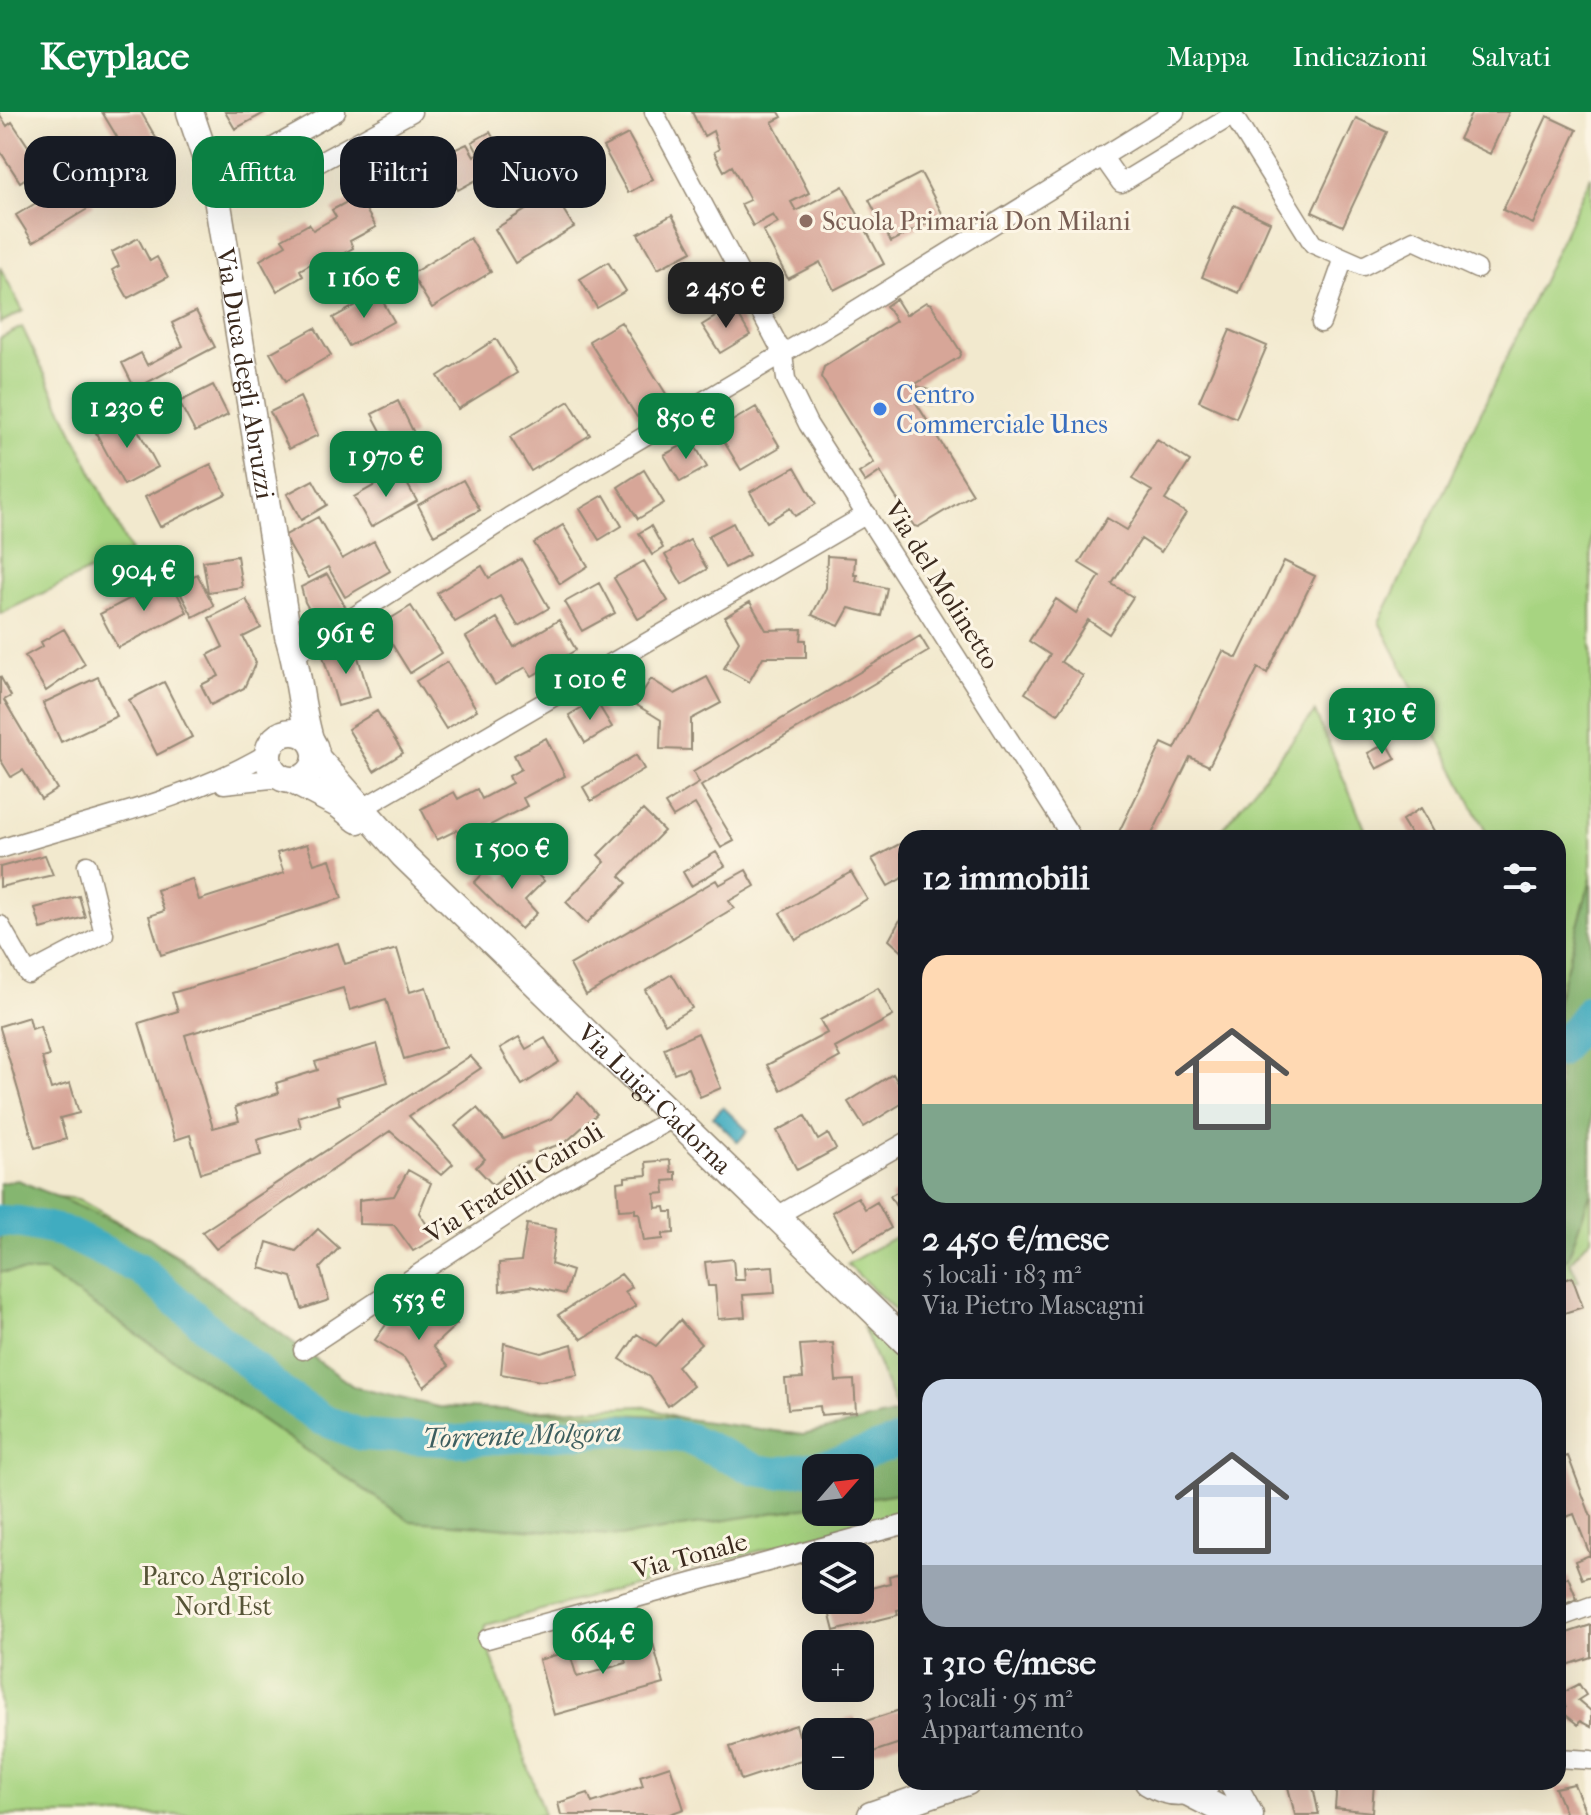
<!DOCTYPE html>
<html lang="it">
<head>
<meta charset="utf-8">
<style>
	:root { --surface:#171b24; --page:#20242c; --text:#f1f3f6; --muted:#9ea1a6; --accent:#0b8043 }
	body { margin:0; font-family:"IM FELL French Canon",serif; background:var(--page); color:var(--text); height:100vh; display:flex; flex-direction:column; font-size:30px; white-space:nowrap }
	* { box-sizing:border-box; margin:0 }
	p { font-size:26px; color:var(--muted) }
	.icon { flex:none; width:44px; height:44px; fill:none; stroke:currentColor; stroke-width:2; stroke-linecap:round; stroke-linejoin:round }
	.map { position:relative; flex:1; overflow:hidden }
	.drawer { position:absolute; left:898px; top:718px; width:668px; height:960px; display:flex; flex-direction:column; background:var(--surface); border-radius:24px; box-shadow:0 8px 32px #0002 }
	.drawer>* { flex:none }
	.top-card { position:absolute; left:24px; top:24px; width:754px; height:72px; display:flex; gap:16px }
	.needle { width:52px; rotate:62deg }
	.fabs { position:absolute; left:802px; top:1342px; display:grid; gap:16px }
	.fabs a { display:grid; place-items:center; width:72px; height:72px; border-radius:16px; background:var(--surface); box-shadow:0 8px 32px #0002; font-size:40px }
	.price { position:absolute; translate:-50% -68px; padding:0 18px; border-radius:16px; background:var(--accent); color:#fff; font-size:26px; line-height:52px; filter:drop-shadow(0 2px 4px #0008) }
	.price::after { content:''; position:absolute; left:50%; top:48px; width:24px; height:18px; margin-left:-12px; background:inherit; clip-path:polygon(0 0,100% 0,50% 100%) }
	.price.selected { background:#222; color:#fff }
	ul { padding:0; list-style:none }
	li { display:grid; align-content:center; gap:16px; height:424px; padding:0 24px }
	li span { display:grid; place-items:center; height:248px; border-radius:24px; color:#555 }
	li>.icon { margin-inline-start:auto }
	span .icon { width:144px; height:144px; fill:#fffc; stroke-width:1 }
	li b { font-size:34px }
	h2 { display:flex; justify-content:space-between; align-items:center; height:96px; padding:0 24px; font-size:34px }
	.chip { padding:0 28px; border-radius:24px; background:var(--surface); box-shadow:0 8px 32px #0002; font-size:28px; line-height:72px }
	.chip.selected { background:var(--accent); color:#fff }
	header { display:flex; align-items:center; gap:48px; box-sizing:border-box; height:112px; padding:0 40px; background:var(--accent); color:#fff }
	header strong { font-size:38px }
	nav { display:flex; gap:44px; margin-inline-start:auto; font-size:28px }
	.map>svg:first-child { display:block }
</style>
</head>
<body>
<header>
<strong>Keyplace</strong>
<nav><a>Mappa</a><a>Indicazioni</a><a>Salvati</a></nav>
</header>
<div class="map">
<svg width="1591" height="1703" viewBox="0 0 1591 1703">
	<rect width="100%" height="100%" fill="#fcf5e5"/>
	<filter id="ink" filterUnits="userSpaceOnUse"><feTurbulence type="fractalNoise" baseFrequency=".0125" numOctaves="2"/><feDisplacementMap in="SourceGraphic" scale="16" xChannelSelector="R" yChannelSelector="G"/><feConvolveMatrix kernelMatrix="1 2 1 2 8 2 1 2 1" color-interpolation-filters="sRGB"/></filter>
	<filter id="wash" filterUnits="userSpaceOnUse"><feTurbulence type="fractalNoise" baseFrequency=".006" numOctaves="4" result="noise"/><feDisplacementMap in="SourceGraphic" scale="32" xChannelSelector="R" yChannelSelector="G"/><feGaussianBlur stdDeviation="1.8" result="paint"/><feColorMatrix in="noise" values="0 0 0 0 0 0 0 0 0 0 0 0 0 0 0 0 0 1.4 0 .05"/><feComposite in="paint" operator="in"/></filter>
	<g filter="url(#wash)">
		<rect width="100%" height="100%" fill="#f2e9ce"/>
		<path fill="#a7d481" stroke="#717f50" stroke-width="2" fill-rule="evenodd" d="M1591,64V1126L1570,1150L1579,1169L1558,1176V726H1489L1379,510L1446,375Z
			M0,155L23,199L0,211Z
			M22,215L130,439L0,502V226Z
			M1315,600L1369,726H1215Z
			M0,1078L78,1087L182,1146L290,1234L310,1263L429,1303L642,1294L769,1333L902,1311L863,1215L899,1202L847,1152L906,1119V1399L486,1513L485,1520L491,1543L544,1703H0ZM816,1356H860V1400H816Z"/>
		<path fill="#85b66f" stroke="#607046" stroke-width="2" d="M1591,766V1079L1568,1146L1558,1150V887Z
			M18,1068L149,1125L354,1275L438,1295L665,1304L803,1323L906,1299V1380L860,1387V1356H816V1394L624,1424L410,1409L45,1160H0V1071Z"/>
		<path fill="#41acc0" stroke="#3e6b6f" stroke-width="2" d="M723,995L748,1019L738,1030L713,1005Z"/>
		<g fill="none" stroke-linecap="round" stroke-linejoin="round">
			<path stroke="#41acc0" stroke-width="32" d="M1558,940L1591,897
				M0,1109L18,1110L62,1119L140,1157L281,1280L321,1307L361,1323L457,1329L616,1318L655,1321L687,1326L756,1358L777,1361L833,1352L906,1327"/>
		</g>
		<g id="blocks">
			<path fill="#d7a698" d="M102,0H141L171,52L144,68L135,52L118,61L102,34L117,25Z
				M225,0H266L235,17Z
				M692,0H779L782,5L772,10L809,81L791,90L796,99L843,74L884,152L834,178L820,150L788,167L763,119L778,111L773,103L753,114L741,92L750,88L732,54L724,59L714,40L719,37L713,19L704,24Z
				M1472,0H1509L1490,42L1459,27Z
				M0,3L7,14L12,10L42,55L20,70L0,39Z
				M1547,4L1577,18L1533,112L1503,98Z
				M1356,6L1387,20L1343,114L1312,100Z
				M490,20L496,31L507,26L517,45L458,78L450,63L398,92L387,73L393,69L387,57L407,46L413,58L417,56L411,45L429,35L436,46L467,32L474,44L478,41L472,30Z
				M628,22L653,67L628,81L603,35Z
				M921,61L943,103L891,130L869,88Z
				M78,66L94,93L33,130L16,103Z
				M553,81L574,115L515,151L495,117Z
				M358,84L376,115L350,129L353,136L330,149L326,143L300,158L303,164L277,179L260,148L286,133L282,127L309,112L313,118L336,105L332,98Z
				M1234,93L1270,110L1239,181L1202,165Z
				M672,103L692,139L658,157L638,122Z
				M138,126L150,149L157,145L168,165L128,186L112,158L119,154L112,140Z
				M470,126L491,160L432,196L411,162Z
				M608,150L626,179L597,196L580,167Z
				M378,181L394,209L349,234L333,206Z
				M896,187L906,203L926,190L931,192L961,240L959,245L914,273L931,279L928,290L913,286L973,382L918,415L914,414L880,360L865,370L859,361L874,351L821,265L824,255L896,209L886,194Z
				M733,194L750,223L720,241L702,213Z
				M196,199L215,235L135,277L122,251L141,241L147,253L183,234L172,211Z
				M621,210L668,285L637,305L589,229Z
				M315,216L331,243L286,269L270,241Z
				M1230,218L1267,234L1236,306L1199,289Z
				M496,227L517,261L458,297L438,264Z
				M213,273L228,303L195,320L179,290Z
				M300,285L318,323L289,337L270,300Z
				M398,289L415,323L390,336L372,302Z
				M569,289L590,323L531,359L510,325Z
				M756,295L780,335L741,358L717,318Z
				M130,303L158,355L124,373L96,321Z
				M692,328L707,355L680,370L664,343Z
				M1157,328L1190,349L1165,388L1186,401L1161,440L1141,427L1112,472L1133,485L1109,522L1088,508L1061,550L1083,564L1058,602L1025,581L1050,543L1029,529L1056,487L1076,501L1100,464L1079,451L1107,406L1127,418L1152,379L1132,367Z
				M211,352L226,382L160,415L145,385Z
				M795,355L816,392L795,404L790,396L767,410L750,380Z
				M644,358L664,391L638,407L618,375Z
				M400,359L417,389L371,415L354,385Z
				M313,368L327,393L301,408L287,382Z
				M463,368L480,398L434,423L418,393Z
				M604,383L622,414L599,428L580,397Z
				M318,405L342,447L374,429L390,459L345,485L328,455L308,466L284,424Z
				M733,411L749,443L725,456L708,424Z
				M563,413L588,454L560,472L534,431Z
				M651,414L663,436L652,443L639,421Z
				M690,428L707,457L682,472L665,443Z
				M237,444L242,475L208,480L203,449Z
				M827,444L855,446L854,463H857L856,469L887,476L881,504L849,496L839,514L812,503L826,476Z
				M521,447L549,496L518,514L500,484L455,510L437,481L482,454L489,466Z
				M644,449L668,489L638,507L614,466Z
				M1284,449L1315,464L1267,561L1258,556L1209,654L1190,645L1150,726H1116L1162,631L1175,637L1223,539L1237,546Z
				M197,462L214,494L193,505L176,473Z
				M327,462L346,496L319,515L305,490L301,475Z
				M169,466L187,500L118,536L100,502Z
				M599,471L615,501L582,519L565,490Z
				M246,487L261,516L243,525L256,550L244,576L211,593L201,573L219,564L208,543L223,535L209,506Z
				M750,490L766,518L802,517L801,528H806V545H763L749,570L724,556L739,529L725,505Z
				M411,494L441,541L410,561L380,513Z
				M497,506L514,535L559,508L576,538L532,564L526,555L495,573L466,525Z
				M64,517L85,552L46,579L25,544L43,534L41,530Z
				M920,524L929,539L701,674L734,729L721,736L695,692L673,705L665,692L699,671L693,660Z
				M355,535L370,585L338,594L323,544Z
				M447,550L477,598L446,617L416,569Z
				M0,564L11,584L4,588L57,677L41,687L23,658L11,665L0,647Z
				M98,565L117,604L61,630L43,591Z
				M707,565L721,591L691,607V638L660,637L661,608L635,592L651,567L675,582Z
				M164,570L192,625L157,643L129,588Z
				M591,590L594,594L598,592L612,615L585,631L569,603Z
				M377,599L403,641L374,659L348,617Z
				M546,626L565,664L523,686L527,694L462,728L457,718L437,728L421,697L454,680L458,687L477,677L482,687L512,671L509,664L521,657L514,643Z
				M1387,631L1396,647L1377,657L1368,641Z
				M636,643L644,657L591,689L583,675Z
				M1421,696L1438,726H1413L1402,708Z
				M643,698L664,719L620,764L627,771L587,811L566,790L605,750L598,743Z
				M905,729L906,764L888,774L872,747Z
				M307,732L314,752L330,747L342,786L161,843L149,804L164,799L157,778L192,767L199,788L284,761L277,741Z
				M716,740L725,754L691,774L683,760Z
				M45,743L53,763L0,775V755Z
				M523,748L544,769L525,788L537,801L521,817L474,771L490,754L503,767Z
				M746,758L755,774L729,789L734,796L586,883L570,853L716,768L719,773Z
				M851,760L867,787L796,828L780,801Z
				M79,784L85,805L41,817L35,796Z
				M906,797V843L889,828Z
				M338,831L345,852L397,837L410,880L426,875L445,935L404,947L386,887L350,898L343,876L185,923L213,1016L239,1009L235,995L279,981L276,971L318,958L315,950L377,932L388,970L337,985L340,992L298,1005L301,1015L257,1028L261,1043L201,1061L190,1023L175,1028L139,911L178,899L172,881Z
				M672,862L692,896L665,912L645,878Z
				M878,876L893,904L835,936L840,945L781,978L767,953L827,921L820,908Z
				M29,905L32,917L40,914L49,944L42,946L51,977L70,971L79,1001L60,1006L66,1027L35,1036L0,916V914Z
				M698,921L721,976L700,985L688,956L674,961L664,936Z
				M519,925L526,937L545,926L559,950L522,973L500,936Z
				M470,944L481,956L409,1004L453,1052L441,1063L390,1019L216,1137L202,1120Z
				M893,962L906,984V989L864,1015L848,990Z
				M578,981L597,1002L566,1030L538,1040L540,1046L516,1054L493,1073L476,1055L485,1047L455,1014L477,996L504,1027L551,1007Z
				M805,1004L818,1028L828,1022L836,1037L797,1058L777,1019Z
				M670,1048L671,1060H676V1068L664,1069L665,1081L655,1082L656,1096L665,1095L666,1100H673L674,1121L663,1122V1127L644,1129L639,1101H635V1097L619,1098L617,1070L625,1069V1065L647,1063L646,1050Z
				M408,1058L431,1071L419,1101L436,1126L413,1139L394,1113L359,1112V1088L394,1084Z
				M906,1075V1112L890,1084Z
				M858,1085L865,1097L877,1090L891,1116L853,1138L832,1100Z
				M527,1112L556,1117L551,1152L572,1159L565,1182L530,1174L500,1179L499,1151L521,1149Z
				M318,1117L339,1136L320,1156L329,1188L302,1197L292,1165L260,1156L267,1130L296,1139Z
				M733,1147L735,1168H745L744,1156L773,1154L775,1181L743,1183L745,1205L718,1207L715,1174H708L705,1150Z
				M621,1162L632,1175L625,1180L636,1194L582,1227L558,1203Z
				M1572,1165L1583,1195L1558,1203V1170Z
				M435,1189L457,1212L433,1234L449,1254L424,1275L404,1246L375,1228L393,1203L412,1214Z
				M680,1208L701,1232L677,1254L693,1274L668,1294L649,1265L620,1247L637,1222L656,1234Z
				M504,1231L541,1241L572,1232L578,1263L541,1269L501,1262Z
				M833,1231L836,1269L854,1268L856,1300L821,1303L820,1294L788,1297L785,1267L803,1266L800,1233Z
				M1568,1344L1591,1405V1464L1582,1467L1575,1449L1590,1443L1574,1402L1566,1405L1558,1385V1347Z
				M906,1460V1496L897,1498L898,1503L834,1519L826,1488H860V1479L890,1471L889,1464Z
				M1568,1465L1577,1487L1558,1495V1470Z
				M1591,1513V1545L1558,1556V1524Z
				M649,1516L664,1572L554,1603L539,1548L569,1539L577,1565L626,1551L618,1525Z
				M1579,1572L1586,1583L1578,1588L1591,1599V1615L1580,1609L1578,1613L1561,1599L1566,1596L1561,1582Z
				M906,1596V1629L867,1642L864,1635L860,1636V1620H816V1651L809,1653L807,1646L741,1668L730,1635L796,1613L799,1623L854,1604L857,1612Z
				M670,1654L684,1697L667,1703H561L558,1691L588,1681L592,1691L643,1674L640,1664Z
				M1312,1670L1319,1703H1295L1288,1675Z
				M1337,1670H1374L1372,1700L1335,1696Z
				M1574,1672L1587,1703H1566L1555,1676Z"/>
		</g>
	</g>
	<g filter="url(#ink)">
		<use href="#blocks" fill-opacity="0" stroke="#968a76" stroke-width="2"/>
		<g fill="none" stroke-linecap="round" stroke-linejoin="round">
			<defs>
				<path id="street" d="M654,0L783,242L786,267L808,312L1072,726
					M1231,0L1313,132L1363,154L1414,128L1477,157
					M1102,44L1121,71L1233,3
					M254,59L270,65L289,67L412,0
					M215,74L254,59L268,38L336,0
					M1321,211L1344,146
					M294,543L509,405L841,207L1175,0
					M224,672L281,666
					M363,696L867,402
					M0,737C90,708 186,690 268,641
					M0,813L28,862L104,822L87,753
					M775,1105L906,1030
					M303,1238L550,1075L675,1005
					M1558,1506L1591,1494
					M487,1527L906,1412
					M1558,1646L1591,1648"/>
				<g id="secondary">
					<path id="s1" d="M190,0L215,74L288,524C299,558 300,593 310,627"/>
					<circle cx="292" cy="644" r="24"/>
					<path id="s2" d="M317,646L403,743L906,1230"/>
					<path d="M293,669L339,693L358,708"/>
					<path d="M1148,1670C1168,1683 1189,1683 1208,1670"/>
					<path d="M1232,1670L1250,1703"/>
					<path d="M1185,1679L1232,1703"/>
					<path d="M871,1703L967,1670"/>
				</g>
			</defs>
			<use href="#street" stroke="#968a76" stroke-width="21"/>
			<use href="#secondary" stroke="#968a76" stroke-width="29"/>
			<use href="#street" stroke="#fff" stroke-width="18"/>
			<use href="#secondary" stroke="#fff" stroke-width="26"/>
		</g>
	</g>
	<circle fill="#8d6e63" stroke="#fcf5e5" stroke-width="3" cx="806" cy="109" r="8"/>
	<circle fill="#3f7fe0" stroke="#fcf5e5" stroke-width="3" cx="880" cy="297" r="8"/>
	<g text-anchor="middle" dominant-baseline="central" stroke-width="6" stroke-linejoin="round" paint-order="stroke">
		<g font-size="26" fill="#785e54" stroke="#fcf5e5" text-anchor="start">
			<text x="822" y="109">Scuola Primaria Don Milani</text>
		</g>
		<g font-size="26" fill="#3b2a1e" stroke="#fcf5e5">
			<text stroke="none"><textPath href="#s1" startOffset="268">Via Duca degli Abruzzi</textPath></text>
			<text transform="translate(942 473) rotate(58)">Via del Molinetto</text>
			<text stroke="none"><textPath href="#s2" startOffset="480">Via Luigi Cadorna</textPath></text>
			<text transform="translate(514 1071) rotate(-32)">Via Fratelli Cairoli</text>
			<text transform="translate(690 1444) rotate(-15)">Via Tonale</text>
		</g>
		<g font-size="26" fill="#366cbe" stroke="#fcf5e5" text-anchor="start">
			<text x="896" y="282">Centro<tspan x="896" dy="30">Commerciale Unes</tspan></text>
		</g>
		<g font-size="26" fill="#565437" stroke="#fcf5e5">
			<text x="223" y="1464">Parco Agricolo<tspan x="223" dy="30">Nord Est</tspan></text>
		</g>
		<g font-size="28" font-style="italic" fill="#3d5e5f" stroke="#fcf5e5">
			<text transform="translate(522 1323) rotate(-2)">Torrente Molgora</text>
		</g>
	</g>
</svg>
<div class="fabs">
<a><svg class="needle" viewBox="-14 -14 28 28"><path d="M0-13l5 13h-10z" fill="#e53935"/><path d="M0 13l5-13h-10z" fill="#9ea1a6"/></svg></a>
<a><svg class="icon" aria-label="layers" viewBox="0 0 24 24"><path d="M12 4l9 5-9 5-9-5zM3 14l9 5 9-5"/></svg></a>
<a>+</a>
<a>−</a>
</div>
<b class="price" style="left:364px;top:208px">1 160 €</b>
<b class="price selected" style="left:726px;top:218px">2 450 €</b>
<b class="price" style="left:127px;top:338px">1 230 €</b>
<b class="price" style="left:686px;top:349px">850 €</b>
<b class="price" style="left:386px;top:387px">1 970 €</b>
<b class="price" style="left:144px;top:501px">904 €</b>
<b class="price" style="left:346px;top:564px">961 €</b>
<b class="price" style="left:590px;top:610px">1 010 €</b>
<b class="price" style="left:1382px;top:644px">1 310 €</b>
<b class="price" style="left:512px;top:779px">1 500 €</b>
<b class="price" style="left:419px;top:1230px">553 €</b>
<b class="price" style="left:603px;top:1564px">664 €</b>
<div class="top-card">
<a class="chip">Compra</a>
<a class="chip selected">Affitta</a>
<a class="chip">Filtri</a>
<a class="chip">Nuovo</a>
</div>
<section class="drawer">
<h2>12 immobili<svg class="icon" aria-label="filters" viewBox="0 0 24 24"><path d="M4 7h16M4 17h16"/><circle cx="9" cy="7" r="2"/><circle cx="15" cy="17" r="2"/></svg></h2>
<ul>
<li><span style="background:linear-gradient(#ffd9b3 60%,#7fa58c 0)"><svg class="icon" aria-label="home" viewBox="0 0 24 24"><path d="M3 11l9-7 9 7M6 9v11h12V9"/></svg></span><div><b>2 450 €/mese</b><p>5 locali · 183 m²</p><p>Via Pietro Mascagni</p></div></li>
<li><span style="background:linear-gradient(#c9d6e8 75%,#9aa5b1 0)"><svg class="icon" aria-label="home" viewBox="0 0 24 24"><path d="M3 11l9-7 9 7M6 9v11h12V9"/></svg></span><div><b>1 310 €/mese</b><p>3 locali · 95 m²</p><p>Appartamento</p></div></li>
</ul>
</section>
</div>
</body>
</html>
